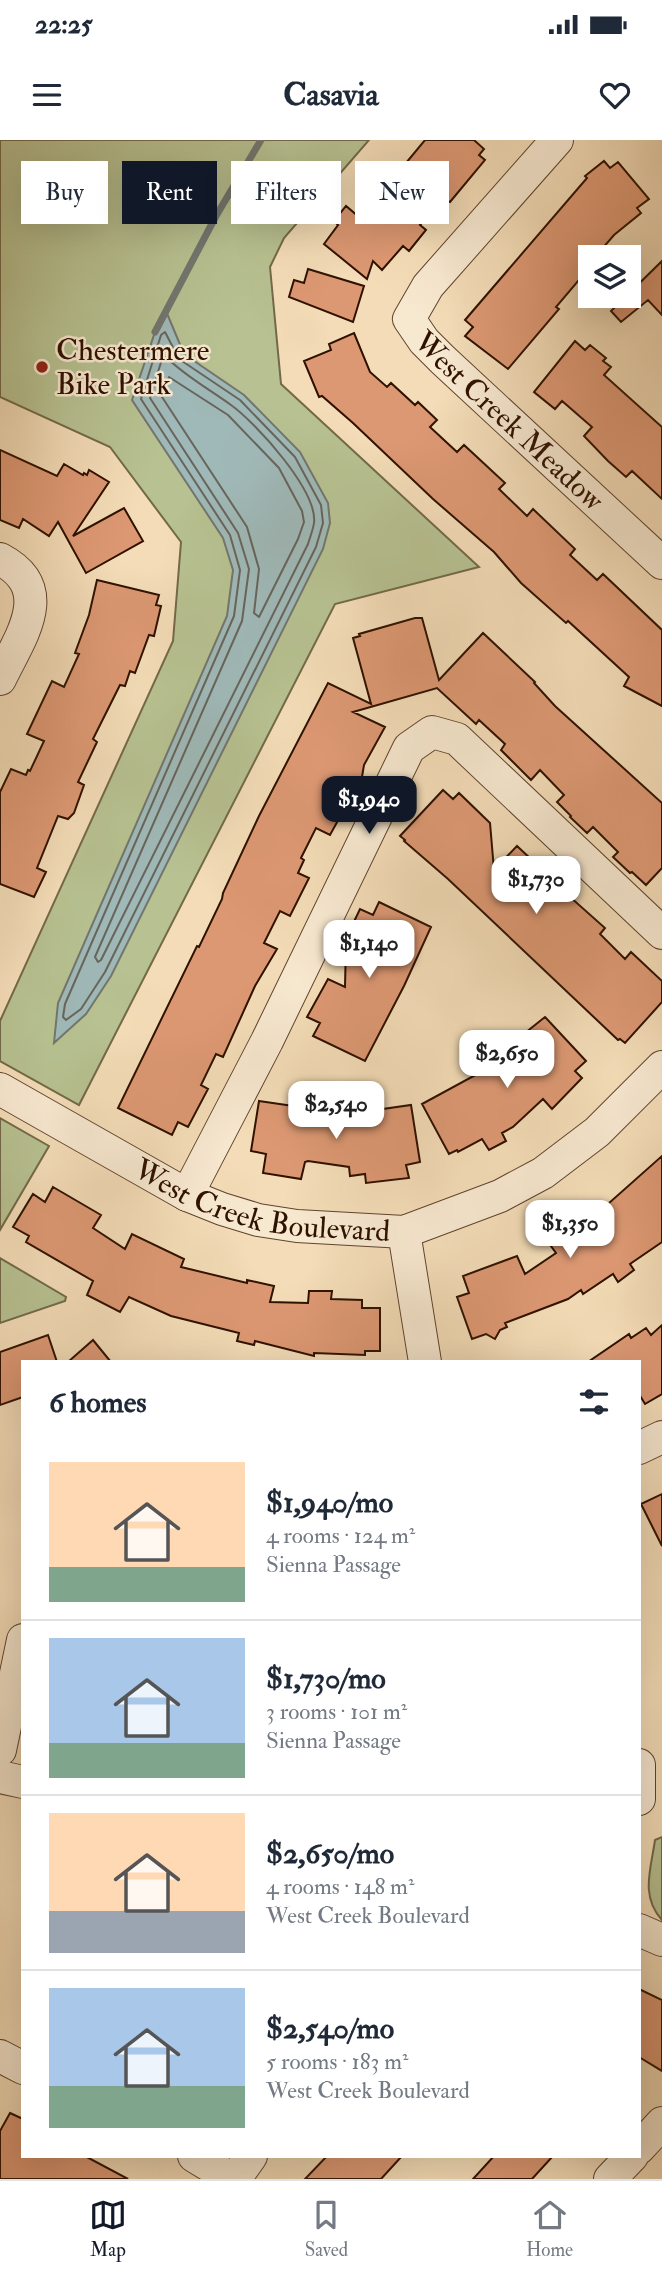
<!DOCTYPE html>
<html lang="en">
<head>
<meta charset="utf-8">
<style>
	:root { --surface:#fff; --page:#f6f6f7; --text:#1f2937; --muted:#747a83; --line:#e0e1e3; --accent:#111827 }
	body { margin:0; font-family:"IM FELL Double Pica",serif; background:var(--page); color:var(--text); height:100vh; display:flex; flex-direction:column; font-size:26px; white-space:nowrap }
	* { box-sizing:border-box; margin:0 }
	p { font-size:23px; color:var(--muted) }
	.icon { flex:none; width:38px; height:38px; fill:none; stroke:currentColor; stroke-width:2; stroke-linecap:round; stroke-linejoin:round }
	.map { position:relative; flex:1; overflow:hidden }
	.side { position:absolute; left:21px; top:1220px; width:620px; height:798px; display:flex; flex-direction:column; background:var(--surface); border-radius:0px; box-shadow:0 7px 28px #0002 }
	.side>* { flex:none }
	.top-card { position:absolute; left:21px; top:21px; width:621px; height:63px; display:flex; gap:14px }
	.tools { position:absolute; left:578px; top:105px; display:grid; gap:14px }
	.tools a { display:grid; place-items:center; width:63px; height:63px; border-radius:0px; background:var(--surface); box-shadow:0 7px 28px #0002; font-size:35px }
	.price { position:absolute; translate:-50% -60px; padding:0 16px; border-radius:14px; background:#fff; color:#222; font-size:23px; line-height:46px; filter:drop-shadow(0 2px 4px #0008) }
	.price::after { content:''; position:absolute; left:50%; top:42px; width:21px; height:16px; margin-left:-10px; background:inherit; clip-path:polygon(0 0,100% 0,50% 100%) }
	.price.on { background:var(--accent); color:#fff }
	ul { padding:0; list-style:none }
	li { display:flex; align-items:center; gap:21px; height:175px; padding:0 28px }
	li+li { border-top:2px solid var(--line) }
	li span { display:grid; place-items:center; flex:none; width:196px; height:140px; border-radius:0px; color:#555 }
	li>.icon { margin-inline-start:auto }
	span .icon { width:84px; height:84px; fill:#fffc; stroke-width:1 }
	li b { font-size:30px }
	h2 { display:flex; justify-content:space-between; align-items:center; height:84px; padding:0 28px; font-size:30px }
	.pill { padding:0 24px; border-radius:0px; background:var(--surface); box-shadow:0 7px 28px #0002; font-size:24px; line-height:63px }
	.pill.on { background:var(--accent); color:#fff }
	.status { display:flex; justify-content:space-between; align-items:center; height:49px; padding:0 35px; background:var(--surface); direction:ltr }
	.status svg { height:19px; fill:currentColor }
	header { display:flex; justify-content:space-between; align-items:center; height:91px; padding:0 28px; background:var(--surface); font-size:32px; font-weight:800 }
	.tab-bar { display:flex; justify-content:space-around; align-items:center; height:98px; border-top:2px solid var(--line); background:var(--surface); font-size:19px; color:var(--muted) }
	.tab-bar a { display:grid; justify-items:center; gap:4px }
	.tab-bar .on { color:var(--accent) }
	.map>svg:first-child { display:block }
</style>
</head>
<body>
<div class="status"><b>22:25</b><svg viewBox="0 0 49 12"><path d="M0 12V9h3v3zM5 12V6h3v6zM10 12V3h3v9zM15 12V0h3v12zM26 1h20v11H26zM47 4h2v5h-2z"/></svg></div>
<header><svg class="icon" aria-label="menu" viewBox="0 0 24 24"><path d="M4 6h16M4 12h16M4 18h16"/></svg>Casavia<svg class="icon" aria-label="heart" viewBox="0 0 24 24"><path d="M12 20l-8-8c-3-5 5-10 8-4 3-6 11-1 8 4z"/></svg></header>
<div class="map">
<svg width="662" height="2039" viewBox="0 0 662 2039">
	<rect width="100%" height="100%" fill="#f3dcb7"/>
	<filter id="stains"><feTurbulence type="fractalNoise" baseFrequency=".00286" numOctaves="4"/><feColorMatrix values="0 0 0 0 .2 0 0 0 0 .09 0 0 0 0 .02 0 0 0 .5 -.17"/></filter>
	<radialGradient id="worn" r=".72"><stop offset=".6" stop-color="#630" stop-opacity="0"/><stop offset="1" stop-color="#630" stop-opacity=".3"/></radialGradient>
	<path fill="#b7c191" stroke="#736948" stroke-width="2" d="M0,0H369L284,98L270,127L281,244L479,427L335,464L79,965L0,921V881L173,501L181,402L110,307L0,257Z
		M0,978L49,1006L0,1090Z
		M0,1118L66,1157L65,1161L0,1183Z
		M662,1697V1780C640,1756 651,1729 655,1700Z"/>
	<path fill="#9fb9b8" stroke="#72766e" stroke-width="2" d="M166,171L184,214L244,255L300,312L328,363L330,383L323,409L111,836L86,874L54,903L58,863L227,476L233,430L223,398L132,260L155,192Z"/>
	<g fill="none" stroke-linecap="round" stroke-linejoin="round">
		<path stroke="#67655c" stroke-width="2" d="M165,192L179,219L240,260L295,317L321,365L323,383L316,407L105,832L81,869L66,880L63,877L65,864L234,476L240,430L230,395L141,259L161,195Z
			M166,217C185,236 209,249 231,265C256,283 318,351 314,383C313,390 310,397 308,404L101,820L98,822L95,817L242,481L249,429L238,393L150,258L162,219Z
			M169,237L228,275L279,328L302,371L304,382L298,399L259,477L254,473L259,429L247,387L162,257Z"/>
		<path stroke="#72766e" stroke-width="7" d="M155,192L216,76L261,0"/>
	</g>
	<path fill="#dc9873" stroke="#2f1100" stroke-width="2" d="M425,0H474L484,9L479,15L485,20L450,62L442,59L420,85L426,90L409,111L403,106L382,130L373,121L367,139L324,104L338,85L334,81L346,66L358,76L380,50L382,52Z
		M604,21L610,28L618,22L649,59L637,68L641,73L614,95L595,117H590V127L556,167L559,169L508,229L465,196L473,187L465,180L587,38L585,36Z
		M662,121V175L648,160L621,182L611,171Z
		M308,129L364,146L353,182L289,157L294,140L304,143Z
		M354,193L370,232L387,247L391,243L415,265L418,262L437,280L430,287L457,312L464,305L505,343L499,349L527,376L533,369L575,409L570,415L597,440L603,434L662,490V566L624,546L629,537L568,481L566,483L521,443L494,412L433,359L353,283L322,256L319,257L304,221L331,210L329,204Z
		M575,201L585,210L590,205L606,218L603,221L611,227L604,235L662,287V359L632,331L626,337L608,321L584,296L592,287L562,261L555,269L534,252Z
		M0,310L57,336L64,324L83,335L84,333L87,335L89,330L109,342L73,396L124,368L143,401L86,433L58,382L49,396L23,379L19,388L0,380Z
		M97,440L159,455L156,465L161,466L154,496L149,495L135,533L130,531L125,546L120,545L93,599L97,602L78,642L84,645L74,673L68,679L58,676L37,728L46,732L34,757L0,744V652L11,629L26,635L28,630L30,631L44,601L27,594L52,541L64,547L79,514L75,513L89,475Z
		M415,478H422L439,540L483,493L535,542L534,543L555,566L662,663V728L646,745L632,732L630,733L613,717L618,712L593,687L587,693L570,677L571,676L557,662L564,655L540,630L531,640L501,610L505,604L479,580L476,584L437,548L353,572L385,587L364,625L362,637L330,695L316,688L301,718L304,720L298,733L309,738L290,776L280,771L264,803L277,809L255,846L223,917L216,914L201,945L208,949L188,987L178,982L172,995L118,968L197,806L199,807L222,759L223,753L259,676L328,543L371,564L353,498L360,496L359,494Z
		M443,650L453,659L459,653L490,683L494,730L517,706L534,722L533,724L605,788L600,794L625,819L631,812L662,841V862L625,903L620,899L618,900L448,739L404,701L405,700L400,696Z
		M379,762L431,787L404,846L365,921L313,896L320,883L307,877L328,839L345,847L346,803L352,791L350,790L360,769L373,775Z
		M545,877L586,921L575,931L582,938L552,969L543,959L513,987L502,993L506,1001L489,1010L482,999L458,1012L457,1010L449,1014L422,964L494,925L527,895L525,893Z
		M259,961L348,974L411,965L420,1022L406,1025L409,1038L366,1043L365,1034L350,1036L349,1027L308,1021L305,1022L301,1039L263,1033L266,1014L251,1011Z
		M662,1016V1102L630,1124L634,1130L618,1142L613,1134L583,1154L581,1150L568,1159L505,1183L507,1187L500,1190L495,1199L486,1194L472,1199L457,1157L469,1153L463,1136L517,1116L525,1134L556,1113L548,1102L597,1070L599,1072Z
		M53,1047L101,1075L93,1088L125,1109L132,1094L184,1119L181,1127L247,1143V1140L274,1146L270,1162L308,1163L309,1151H332L331,1159L362,1160V1168H380V1211H365V1215L314,1213V1216L255,1201L254,1205L237,1201L239,1193L171,1176L129,1157L120,1172L87,1155L93,1141L26,1102L29,1096L13,1087L33,1054L45,1062Z
		M662,1185V1254L645,1264L639,1254V1222H588L629,1194L631,1198L646,1188L651,1195Z
		M48,1195L57,1222H23V1257L0,1265V1212Z
		M93,1200L111,1222H68Z
		M662,1354V1406L641,1364Z
		M639,1849L662,1860V1931L639,1917Z
		M10,1973L23,1979V2016H85L128,2039H0V1991Z
		M327,2016H402L381,2039H305Z
		M494,2016H553L532,2039H473Z"/>
	<g fill="none" stroke-linecap="round" stroke-linejoin="round">
		<defs>
			<g id="minor">
				<path id="s1" d="M557,0L428,146L409,179L424,201L443,220L662,423"/>
				<path d="M0,419C57,449 20,497 0,539"/>
				<path id="s2" d="M0,949L187,1055L222,1069L258,1080L297,1086L404,1092L500,1056L543,1033L597,992L662,927"/>
				<path d="M187,1055L267,901L409,608L432,592L457,599L662,793"/>
				<path d="M404,1092L425,1222"/>
				<path d="M639,1308L662,1297"/>
				<path d="M0,1610L23,1500"/>
				<path d="M639,1625V1659"/>
				<path d="M0,1637L23,1642"/>
				<path d="M639,1790L662,1800"/>
				<path d="M0,1916L23,1928"/>
				<path d="M639,2008L662,1983"/>
				<path d="M194,2016L232,2039"/>
				<path d="M235,2039L251,2016"/>
				<path d="M610,2039L632,2016"/>
			</g>
		</defs>
		<use href="#minor" stroke="#60442e" stroke-width="34"/>
		<use href="#minor" stroke="#f7e8d0" stroke-width="32"/>
	</g>
	<circle fill="#8f2418" stroke="#f7e8d0" stroke-width="2.5" cx="42" cy="227" r="7"/>
	<g text-anchor="middle" dominant-baseline="central" stroke-width="5" stroke-linejoin="round" paint-order="stroke">
		<g font-size="30" fill="#2f1100" stroke="#f7e8d0" text-anchor="start">
			<text x="56" y="210">Chestermere<tspan x="56" dy="34">Bike Park</tspan></text>
		</g>
		<g font-size="30" fill="#2f1100" stroke="#f7e8d0">
			<text stroke="none"><textPath href="#s1" startOffset="376">West Creek Meadow</textPath></text>
			<text stroke="none"><textPath href="#s2" startOffset="290">West Creek Boulevard</textPath></text>
		</g>
	</g>
	<rect width="100%" height="100%" filter="url(#stains)"/>
	<rect width="100%" height="100%" fill="url(#worn)"/>
</svg>
<div class="tools">
<a><svg class="icon" aria-label="layers" viewBox="0 0 24 24"><path d="M12 4l9 5-9 5-9-5zM3 14l9 5 9-5"/></svg></a>
</div>
<b class="price on" style="left:369px;top:696px">$1,940</b>
<b class="price" style="left:536px;top:776px">$1,730</b>
<b class="price" style="left:369px;top:840px">$1,140</b>
<b class="price" style="left:507px;top:950px">$2,650</b>
<b class="price" style="left:336px;top:1001px">$2,540</b>
<b class="price" style="left:570px;top:1120px">$1,350</b>
<div class="top-card">
<a class="pill">Buy</a>
<a class="pill on">Rent</a>
<a class="pill">Filters</a>
<a class="pill">New</a>
</div>
<section class="side">
<h2>6 homes<svg class="icon" aria-label="filters" viewBox="0 0 24 24"><path d="M4 7h16M4 17h16"/><circle cx="9" cy="7" r="2"/><circle cx="15" cy="17" r="2"/></svg></h2>
<ul>
<li><span style="background:linear-gradient(#ffd9b3 75%,#7fa58c 0)"><svg class="icon" aria-label="home" viewBox="0 0 24 24"><path d="M3 11l9-7 9 7M6 9v11h12V9"/></svg></span><div><b>$1,940/mo</b><p>4 rooms · 124 m²</p><p>Sienna Passage</p></div></li>
<li><span style="background:linear-gradient(#a9c7e8 75%,#7fa58c 0)"><svg class="icon" aria-label="home" viewBox="0 0 24 24"><path d="M3 11l9-7 9 7M6 9v11h12V9"/></svg></span><div><b>$1,730/mo</b><p>3 rooms · 101 m²</p><p>Sienna Passage</p></div></li>
<li><span style="background:linear-gradient(#ffd9b3 70%,#9aa5b1 0)"><svg class="icon" aria-label="home" viewBox="0 0 24 24"><path d="M3 11l9-7 9 7M6 9v11h12V9"/></svg></span><div><b>$2,650/mo</b><p>4 rooms · 148 m²</p><p>West Creek Boulevard</p></div></li>
<li><span style="background:linear-gradient(#a9c7e8 70%,#7fa58c 0)"><svg class="icon" aria-label="home" viewBox="0 0 24 24"><path d="M3 11l9-7 9 7M6 9v11h12V9"/></svg></span><div><b>$2,540/mo</b><p>5 rooms · 183 m²</p><p>West Creek Boulevard</p></div></li>
</ul>
</section>
</div>
<nav class="tab-bar">
<a class="on"><svg class="icon" aria-label="map" viewBox="0 0 24 24"><path d="M3 6l6-2 6 2 6-2v14l-6 2-6-2-6 2zM9 4v14M15 6v14"/></svg>Map</a>
<a><svg class="icon" aria-label="saved" viewBox="0 0 24 24"><path d="M7 4h10v16l-5-4-5 4z"/></svg>Saved</a>
<a><svg class="icon" aria-label="home" viewBox="0 0 24 24"><path d="M3 11l9-7 9 7M6 9v11h12V9"/></svg>Home</a>
</nav>
</body>
</html>
